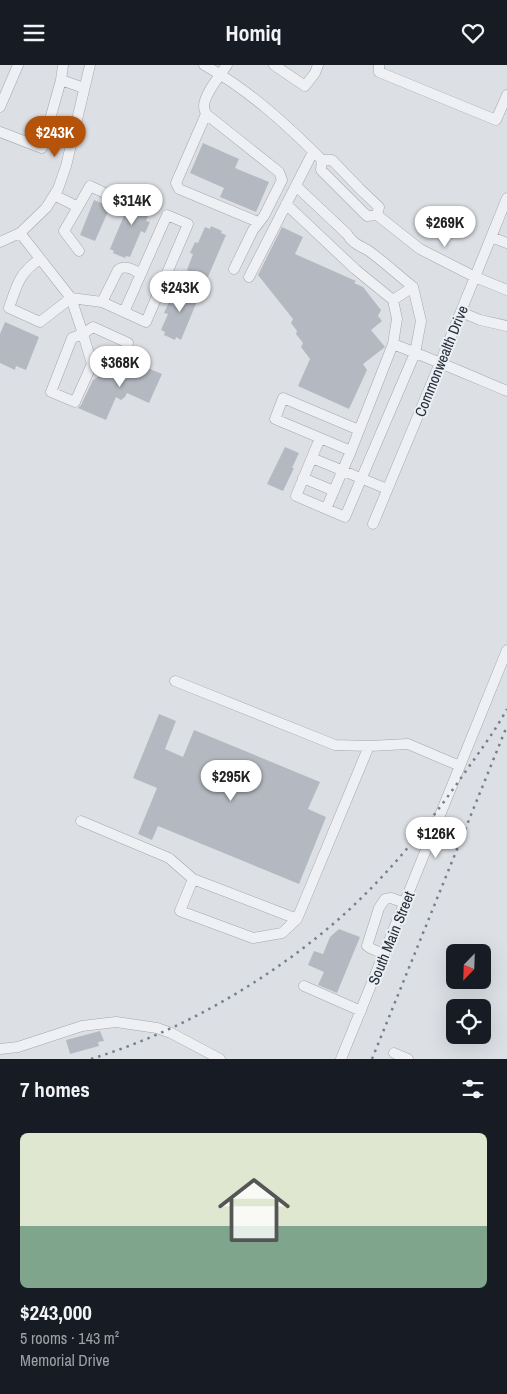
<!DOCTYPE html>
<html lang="en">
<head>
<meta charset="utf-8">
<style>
	:root { --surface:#171b24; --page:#20242c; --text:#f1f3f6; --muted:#9ea1a6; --line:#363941; --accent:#b45309 }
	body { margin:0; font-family:"Archivo Narrow",sans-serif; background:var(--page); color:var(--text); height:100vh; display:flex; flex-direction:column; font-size:19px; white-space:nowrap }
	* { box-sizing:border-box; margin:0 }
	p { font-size:16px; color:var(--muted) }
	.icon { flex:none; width:28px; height:28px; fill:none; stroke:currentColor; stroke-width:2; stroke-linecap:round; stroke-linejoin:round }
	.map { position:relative; height:994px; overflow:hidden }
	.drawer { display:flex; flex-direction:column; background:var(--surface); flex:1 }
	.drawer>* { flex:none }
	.needle { width:32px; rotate:203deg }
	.fabs { position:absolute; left:446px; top:879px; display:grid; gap:10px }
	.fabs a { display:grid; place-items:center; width:45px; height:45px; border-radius:8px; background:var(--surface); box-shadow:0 5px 20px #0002; font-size:25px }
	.price { position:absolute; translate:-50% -42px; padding:0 11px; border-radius:18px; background:#fff; color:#222; font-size:16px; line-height:32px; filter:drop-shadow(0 1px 2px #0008) }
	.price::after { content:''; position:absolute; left:50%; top:30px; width:15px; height:11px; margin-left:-8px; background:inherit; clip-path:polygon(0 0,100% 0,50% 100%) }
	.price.on { background:var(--accent); color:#fff }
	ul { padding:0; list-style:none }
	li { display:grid; align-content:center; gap:10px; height:265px; padding:0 20px }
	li+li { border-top:1px solid var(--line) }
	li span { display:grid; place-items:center; height:155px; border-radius:8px; color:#555 }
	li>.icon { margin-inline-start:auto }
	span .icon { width:90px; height:90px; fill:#fffc; stroke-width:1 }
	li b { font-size:21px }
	h2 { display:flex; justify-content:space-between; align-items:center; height:60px; padding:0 20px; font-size:21px }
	header { display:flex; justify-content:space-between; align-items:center; height:65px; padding:0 20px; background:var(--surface); font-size:22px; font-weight:800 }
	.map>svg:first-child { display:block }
</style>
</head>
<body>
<header><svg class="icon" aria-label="menu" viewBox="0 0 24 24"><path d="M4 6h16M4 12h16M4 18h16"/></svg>Homiq<svg class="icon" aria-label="heart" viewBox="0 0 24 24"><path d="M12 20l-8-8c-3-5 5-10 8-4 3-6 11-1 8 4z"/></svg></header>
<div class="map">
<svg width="507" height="994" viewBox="0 0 507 994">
	<rect width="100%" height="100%" fill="#dce0e5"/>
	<path fill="#b4b9c1" d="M203,78L239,94L235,103L269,117L256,147L220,132L224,123L190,108Z
		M133,129L149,136L148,137L153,139L146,156L150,157L145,168L141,166L130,192L126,191L125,193L113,188L114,186L110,184Z
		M94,135L110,142L95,176L80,170Z
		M211,161L222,166L221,168L226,170L207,214L203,212L202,215L190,210L191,207L187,205L193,189L190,188L195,177L198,178L205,162L210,164Z
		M282,162L303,172L295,189L356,216L354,218L363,222L381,245L378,251L382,256L371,265L385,282L363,299L367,305L349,344L298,321L310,294L301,282L303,278L296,269L297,266L291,258L293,254L258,210Z
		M180,221L200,229L181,275L176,272L175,275L164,270L165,267L161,265L168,249L164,248L169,237L172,239Z
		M5,257L39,272L26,305L16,301L15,305L0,298V269Z
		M133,297L162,309L149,338L127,328L125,332L121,335L116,332L106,355L78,343L81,340L93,315L113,303L117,305Z
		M285,382L299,388L292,403H294L283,426L267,419Z
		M159,649L176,656L165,684L183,692L194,665L320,717L308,744L326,752L299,819L158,761L152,775L138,769L157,723L133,713Z
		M339,864L360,872L337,928L318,920L324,907L308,900L314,886L323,889L330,872Z
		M100,966L104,976L98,977L99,981L70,989L66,975Z"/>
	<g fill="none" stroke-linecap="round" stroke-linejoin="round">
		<defs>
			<path id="minor" d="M204,0C249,25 286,59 322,95H332L359,123L379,142L377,150
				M227,0C220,10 204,30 204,41C204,45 205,46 206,49L279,107L282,115L264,151L253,165L234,204
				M274,0L305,21L315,8L318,0
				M379,0V7L496,55L507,30
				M61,15L84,23
				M0,42L18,0
				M206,49L176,118L179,124L258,157
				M0,67L42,83L61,15L63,0
				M322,95L321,105L367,151L377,150L420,184L475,212L507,225
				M296,121L347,169C352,178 360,181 369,186C384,197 398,210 413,222
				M54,130L78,142L64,166L79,186
				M286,139L355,204L393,235
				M78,142L90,121L109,130
				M20,168L71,233L83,269L72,273L51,327L75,337L92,299L126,286L128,278L93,262L83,269L92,299
				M491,172L507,178
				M0,177L20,168L46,143L58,124L66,101L90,0
				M40,194C19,208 17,220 9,243L40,257L71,233L102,237L146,257L188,159L167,150L124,247
				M249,212L313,87
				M102,237L118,205C125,199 134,205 141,209
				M461,247L480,255L507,261
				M320,373L296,431L345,452L415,288L421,256L413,222L393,235L397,254L393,279C432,294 469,310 507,326
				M351,386L275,354L283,333L359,365
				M312,393L387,424
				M303,413L334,426
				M326,444L351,386L393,279
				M373,459L440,298L507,133
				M175,616L335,680L369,681
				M81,756L169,793L193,814
				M297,854L282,868L253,873L180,846L193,814L297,854L369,681L408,679L460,701
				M384,889L372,884L367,881L379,843L385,834L391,833L405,838
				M304,921L361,946
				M0,984L18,982L82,961L116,957L157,963L171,968L220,994
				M394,988L408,994
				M341,994L507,585"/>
		</defs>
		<use href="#minor" stroke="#a2a7ae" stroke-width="11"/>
		<use href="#minor" stroke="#eff0f4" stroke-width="10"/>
		<path stroke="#777f8d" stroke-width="2.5" stroke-dasharray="2.5 5" stroke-linecap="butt" d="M91,994C182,966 269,915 340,853C386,812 426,763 461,713C477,690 494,668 507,644
			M372,994L507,661"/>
	</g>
	<g text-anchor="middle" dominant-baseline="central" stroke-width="4" stroke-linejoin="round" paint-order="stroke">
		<g font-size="15" fill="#272e3a" stroke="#ebeef3">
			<text transform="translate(441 296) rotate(-68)">Commonwealth Drive</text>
			<text transform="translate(391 873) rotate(-68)">South Main Street</text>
		</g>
	</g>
</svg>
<div class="fabs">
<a><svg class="needle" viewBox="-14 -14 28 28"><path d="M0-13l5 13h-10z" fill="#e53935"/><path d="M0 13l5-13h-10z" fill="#9ea1a6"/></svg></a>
<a><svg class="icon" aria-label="locate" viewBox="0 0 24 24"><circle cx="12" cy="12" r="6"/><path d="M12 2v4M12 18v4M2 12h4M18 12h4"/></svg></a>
</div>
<b class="price on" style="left:55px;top:93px">$243K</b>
<b class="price" style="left:132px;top:161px">$314K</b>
<b class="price" style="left:445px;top:183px">$269K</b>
<b class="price" style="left:180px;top:248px">$243K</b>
<b class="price" style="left:120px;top:323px">$368K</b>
<b class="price" style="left:231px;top:737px">$295K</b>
<b class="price" style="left:436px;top:794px">$126K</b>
</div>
<section class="drawer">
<h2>7 homes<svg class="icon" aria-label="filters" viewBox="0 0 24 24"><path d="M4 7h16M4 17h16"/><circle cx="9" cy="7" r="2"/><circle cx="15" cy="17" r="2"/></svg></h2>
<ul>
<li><span style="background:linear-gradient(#dfe7d0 60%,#7fa58c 0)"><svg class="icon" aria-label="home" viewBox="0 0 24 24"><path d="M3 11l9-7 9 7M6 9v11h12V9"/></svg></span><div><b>$243,000</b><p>5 rooms · 143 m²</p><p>Memorial Drive</p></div></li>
</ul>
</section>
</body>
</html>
